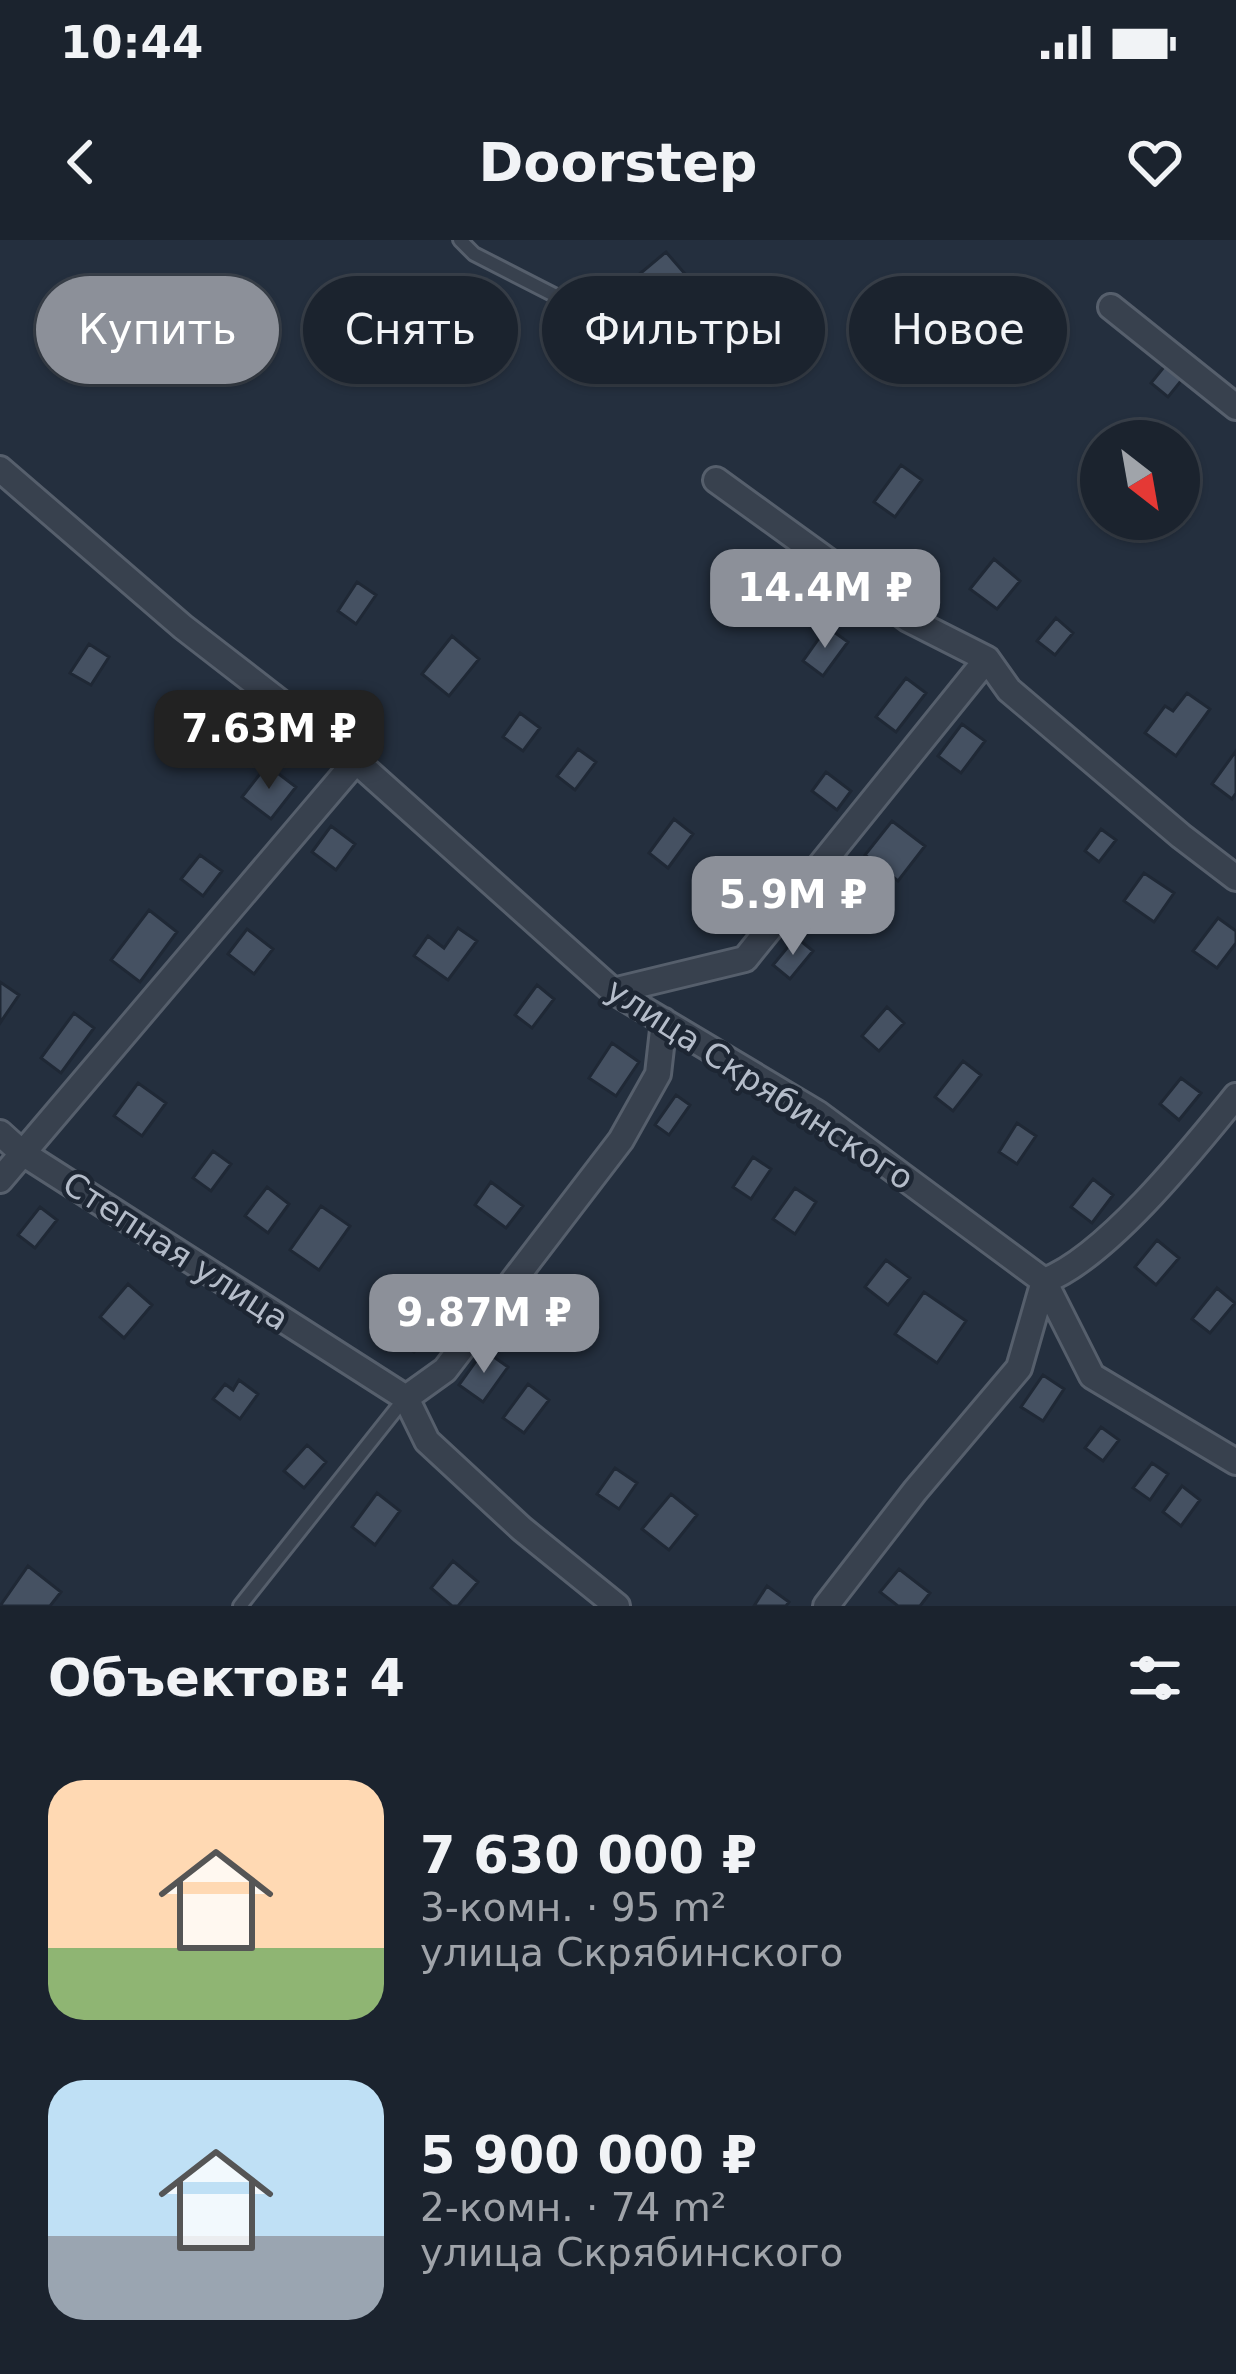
<!DOCTYPE html>
<html lang="ru">
<head>
<meta charset="utf-8">
<style>
	:root { --surface:#1b232e; --page:#282f3a; --text:#f1f3f6; --muted:#a0a4aa; --line:#39404a; --accent:#8c9099 }
	body { margin:0; font-family:"DejaVu Sans",sans-serif; background:var(--page); color:var(--text); height:100vh; display:flex; flex-direction:column; font-size:45px; white-space:nowrap }
	* { box-sizing:border-box; margin:0 }
	p { font-size:39px; color:var(--muted) }
	.icon { flex:none; width:66px; height:66px; fill:none; stroke:currentColor; stroke-width:2; stroke-linecap:round; stroke-linejoin:round }
	.map { position:relative; height:1366px; overflow:hidden }
	.panel { display:flex; flex-direction:column; background:var(--surface); flex:1 }
	.panel>* { flex:none }
	.banner { position:absolute; left:36px; top:36px; width:1164px; height:108px; display:flex; gap:24px }
	.needle { width:78px; rotate:149deg }
	.controls { position:absolute; left:1080px; top:180px; display:grid; gap:24px }
	.controls a { display:grid; place-items:center; width:120px; height:120px; border-radius:50%; background:var(--surface); box-shadow:0 3px 9px #0004,0 0 0 3px var(--line); font-size:60px }
	.price { position:absolute; translate:-50% -102px; padding:0 27px; border-radius:24px; background:var(--accent); color:#fff; font-size:39px; line-height:78px; filter:drop-shadow(0 3px 6px #0008) }
	.price::after { content:''; position:absolute; left:50%; top:72px; width:36px; height:27px; margin-left:-18px; background:inherit; clip-path:polygon(0 0,100% 0,50% 100%) }
	.price.selected { background:#222; color:#fff }
	ul { padding:0; list-style:none }
	li { display:flex; align-items:center; gap:36px; height:300px; padding:0 48px }
	li span { display:grid; place-items:center; flex:none; width:336px; height:240px; border-radius:36px; color:#555 }
	li>.icon { margin-inline-start:auto }
	span .icon { width:144px; height:144px; fill:#fffc; stroke-width:1 }
	li b { font-size:51px }
	h2 { display:flex; justify-content:space-between; align-items:center; height:144px; padding:0 48px; font-size:51px }
	.tag { padding:0 42px; border-radius:54px; background:var(--surface); box-shadow:0 3px 9px #0004,0 0 0 3px var(--line); font-size:42px; line-height:108px }
	.tag.selected { background:var(--accent); color:#fff }
	.status { display:flex; justify-content:space-between; align-items:center; height:84px; padding:0 60px; background:var(--surface); direction:ltr }
	.status svg { height:33px; fill:currentColor }
	header { display:flex; justify-content:space-between; align-items:center; height:156px; padding:0 48px; background:var(--surface); font-size:54px; font-weight:800 }
	.map>svg:first-child { display:block }
</style>
</head>
<body>
<div class="status"><b>10:44</b><svg viewBox="0 0 49 12"><path d="M0 12V9h3v3zM5 12V6h3v6zM10 12V3h3v9zM15 12V0h3v12zM26 1h20v11H26zM47 4h2v5h-2z"/></svg></div>
<header><svg class="icon" aria-label="back" viewBox="0 0 24 24"><path d="M15 5l-7 7 7 7"/></svg>Doorstep<svg class="icon" aria-label="heart" viewBox="0 0 24 24"><path d="M12 20l-8-8c-3-5 5-10 8-4 3-6 11-1 8 4z"/></svg></header>
<div class="map">
<svg width="1236" height="1366" viewBox="0 0 1236 1366">
	<rect width="100%" height="100%" fill="#242f3e"/>
	<path fill="#455162" stroke="#1f2835" stroke-width="3" d="M666,12L686,35L651,66L630,42Z
		M1168,122L1185,136L1168,157L1151,143Z
		M901,225L922,240L895,277L874,262Z
		M994,319L1020,341L997,369L970,349Z
		M357,342L376,355L356,384L338,371Z
		M1056,378L1073,393L1055,415L1037,401Z
		M827,387L848,402L823,436L803,421Z
		M452,396L479,419L449,456L422,434Z
		M89,404L109,417L91,445L70,433Z
		M906,438L926,453L896,492L876,477Z
		M1187,453L1210,469L1176,516L1145,493L1165,466L1173,471Z
		M520,473L540,488L523,511L503,497Z
		M205,477L223,489L204,516L187,505Z
		M962,484L985,501L961,533L938,516Z
		M578,509L596,522L575,550L557,536Z
		M1236,511V553L1232,559L1212,544Z
		M267,525L296,547L271,579L242,557Z
		M826,532L851,551L837,570L812,551Z
		M674,579L693,594L668,628L649,613Z
		M892,581L925,606L898,641L865,615Z
		M331,586L355,604L336,630L312,612Z
		M1101,589L1116,600L1099,622L1085,611Z
		M200,615L222,631L203,656L181,639Z
		M1144,633L1174,653L1154,682L1124,661Z
		M756,636L777,653L744,694L717,674L730,657L738,659Z
		M149,670L177,692L140,742L111,720Z
		M1218,678L1236,691V703L1217,728L1193,711Z
		M458,688L477,701L448,740L414,716L428,696L444,708Z
		M247,689L273,709L254,734L228,714Z
		M796,697L813,711L790,739L773,725Z
		M0,742L19,755L0,783Z
		M537,745L554,759L532,788L515,775Z
		M887,767L904,783L879,811L862,796Z
		M74,773L94,788L61,833L41,818Z
		M612,803L639,822L616,856L589,838Z
		M963,821L981,835L953,871L935,857Z
		M1181,838L1201,853L1179,880L1160,864Z
		M138,843L166,863L142,896L114,876Z
		M676,855L690,865L669,895L655,885Z
		M1017,883L1036,896L1017,924L999,912Z
		M213,911L231,924L211,951L193,938Z
		M753,917L771,929L751,959L733,947Z
		M1093,939L1113,955L1092,983L1071,967Z
		M491,942L523,966L506,988L475,965Z
		M267,947L289,964L268,993L245,976Z
		M795,948L816,962L795,994L773,979Z
		M321,966L350,986L319,1030L290,1010Z
		M40,967L57,980L35,1008L18,995Z
		M1157,1000L1179,1018L1156,1045L1135,1027Z
		M886,1020L910,1038L888,1065L865,1047Z
		M128,1044L152,1065L124,1098L100,1077Z
		M1217,1048L1235,1063L1210,1093L1192,1079Z
		M924,1052L966,1081L937,1123L895,1094Z
		M414,1062L437,1079L414,1112L390,1095Z
		M484,1110L508,1127L483,1162L459,1145Z
		M1043,1135L1064,1149L1043,1181L1021,1167Z
		M239,1140L258,1154L240,1179L213,1159L225,1144L233,1150Z
		M528,1144L549,1160L524,1193L503,1178Z
		M1101,1187L1119,1200L1103,1221L1085,1208Z
		M307,1205L326,1222L304,1248L284,1231Z
		M1152,1223L1168,1234L1150,1260L1133,1248Z
		M615,1228L637,1243L619,1269L597,1254Z
		M1182,1246L1200,1260L1181,1286L1163,1272Z
		M377,1253L400,1271L375,1305L352,1287Z
		M671,1254L697,1275L669,1310L642,1289Z
		M453,1321L478,1342L458,1366H452L431,1348Z
		M28,1326L61,1352L50,1366H0Z
		M899,1329L930,1353L920,1366H898L880,1352Z
		M767,1346L789,1362L786,1366H754Z"/>
	<g fill="none" stroke-linecap="round" stroke-linejoin="round">
		<defs>
			<path id="service" d="M460,0L474,14L605,81
				M240,1366L405,1158"/>
			<path id="minor" d="M1111,67L1236,167
				M0,229L183,387L356,521L613,751L817,873L1044,1041L1092,1136L1236,1222
				M716,240L908,379L987,419L1009,450L1181,596L1236,638
				M613,751L745,719L987,419
				M0,893L21,912L406,1158L427,1201L522,1289L617,1366
				M0,940L356,521
				M406,1158L445,1130L621,900L658,834L664,781
				M826,1366L915,1251L1019,1128L1044,1041C1106,1018 1193,909 1236,856"/>
		</defs>
		<use href="#service" stroke="#565f6c" stroke-width="18"/>
		<use href="#minor" stroke="#565f6c" stroke-width="30"/>
		<use href="#service" stroke="#38414e" stroke-width="12"/>
		<use href="#minor" stroke="#38414e" stroke-width="24"/>
	</g>
	<g text-anchor="middle" dominant-baseline="central" stroke-width="9" stroke-linejoin="round" paint-order="stroke">
		<g font-size="33" fill="#b4bcc9" stroke="#1d2633">
			<text transform="translate(760 844) rotate(33)">улица Скрябинского</text>
			<text transform="translate(176 1011) rotate(33)">Степная улица</text>
		</g>
	</g>
</svg>
<div class="controls">
<a><svg class="needle" viewBox="-14 -14 28 28"><path d="M0-13l5 13h-10z" fill="#e53935"/><path d="M0 13l5-13h-10z" fill="#a0a4aa"/></svg></a>
</div>
<b class="price" style="left:825px;top:411px">14.4M ₽</b>
<b class="price selected" style="left:269px;top:552px">7.63M ₽</b>
<b class="price" style="left:793px;top:718px">5.9M ₽</b>
<b class="price" style="left:484px;top:1136px">9.87M ₽</b>
<div class="banner">
<a class="tag selected">Купить</a>
<a class="tag">Снять</a>
<a class="tag">Фильтры</a>
<a class="tag">Новое</a>
</div>
</div>
<section class="panel">
<h2>Объектов: 4<svg class="icon" aria-label="filters" viewBox="0 0 24 24"><path d="M4 7h16M4 17h16"/><circle cx="9" cy="7" r="2"/><circle cx="15" cy="17" r="2"/></svg></h2>
<ul>
<li><span style="background:linear-gradient(#ffd9b3 70%,#8fb573 0)"><svg class="icon" aria-label="home" viewBox="0 0 24 24"><path d="M3 11l9-7 9 7M6 9v11h12V9"/></svg></span><div><b>7 630 000 ₽</b><p>3-комн. · 95 m²</p><p>улица Скрябинского</p></div></li>
<li><span style="background:linear-gradient(#bfe0f5 65%,#9aa5b1 0)"><svg class="icon" aria-label="home" viewBox="0 0 24 24"><path d="M3 11l9-7 9 7M6 9v11h12V9"/></svg></span><div><b>5 900 000 ₽</b><p>2-комн. · 74 m²</p><p>улица Скрябинского</p></div></li>
</ul>
</section>
</body>
</html>
